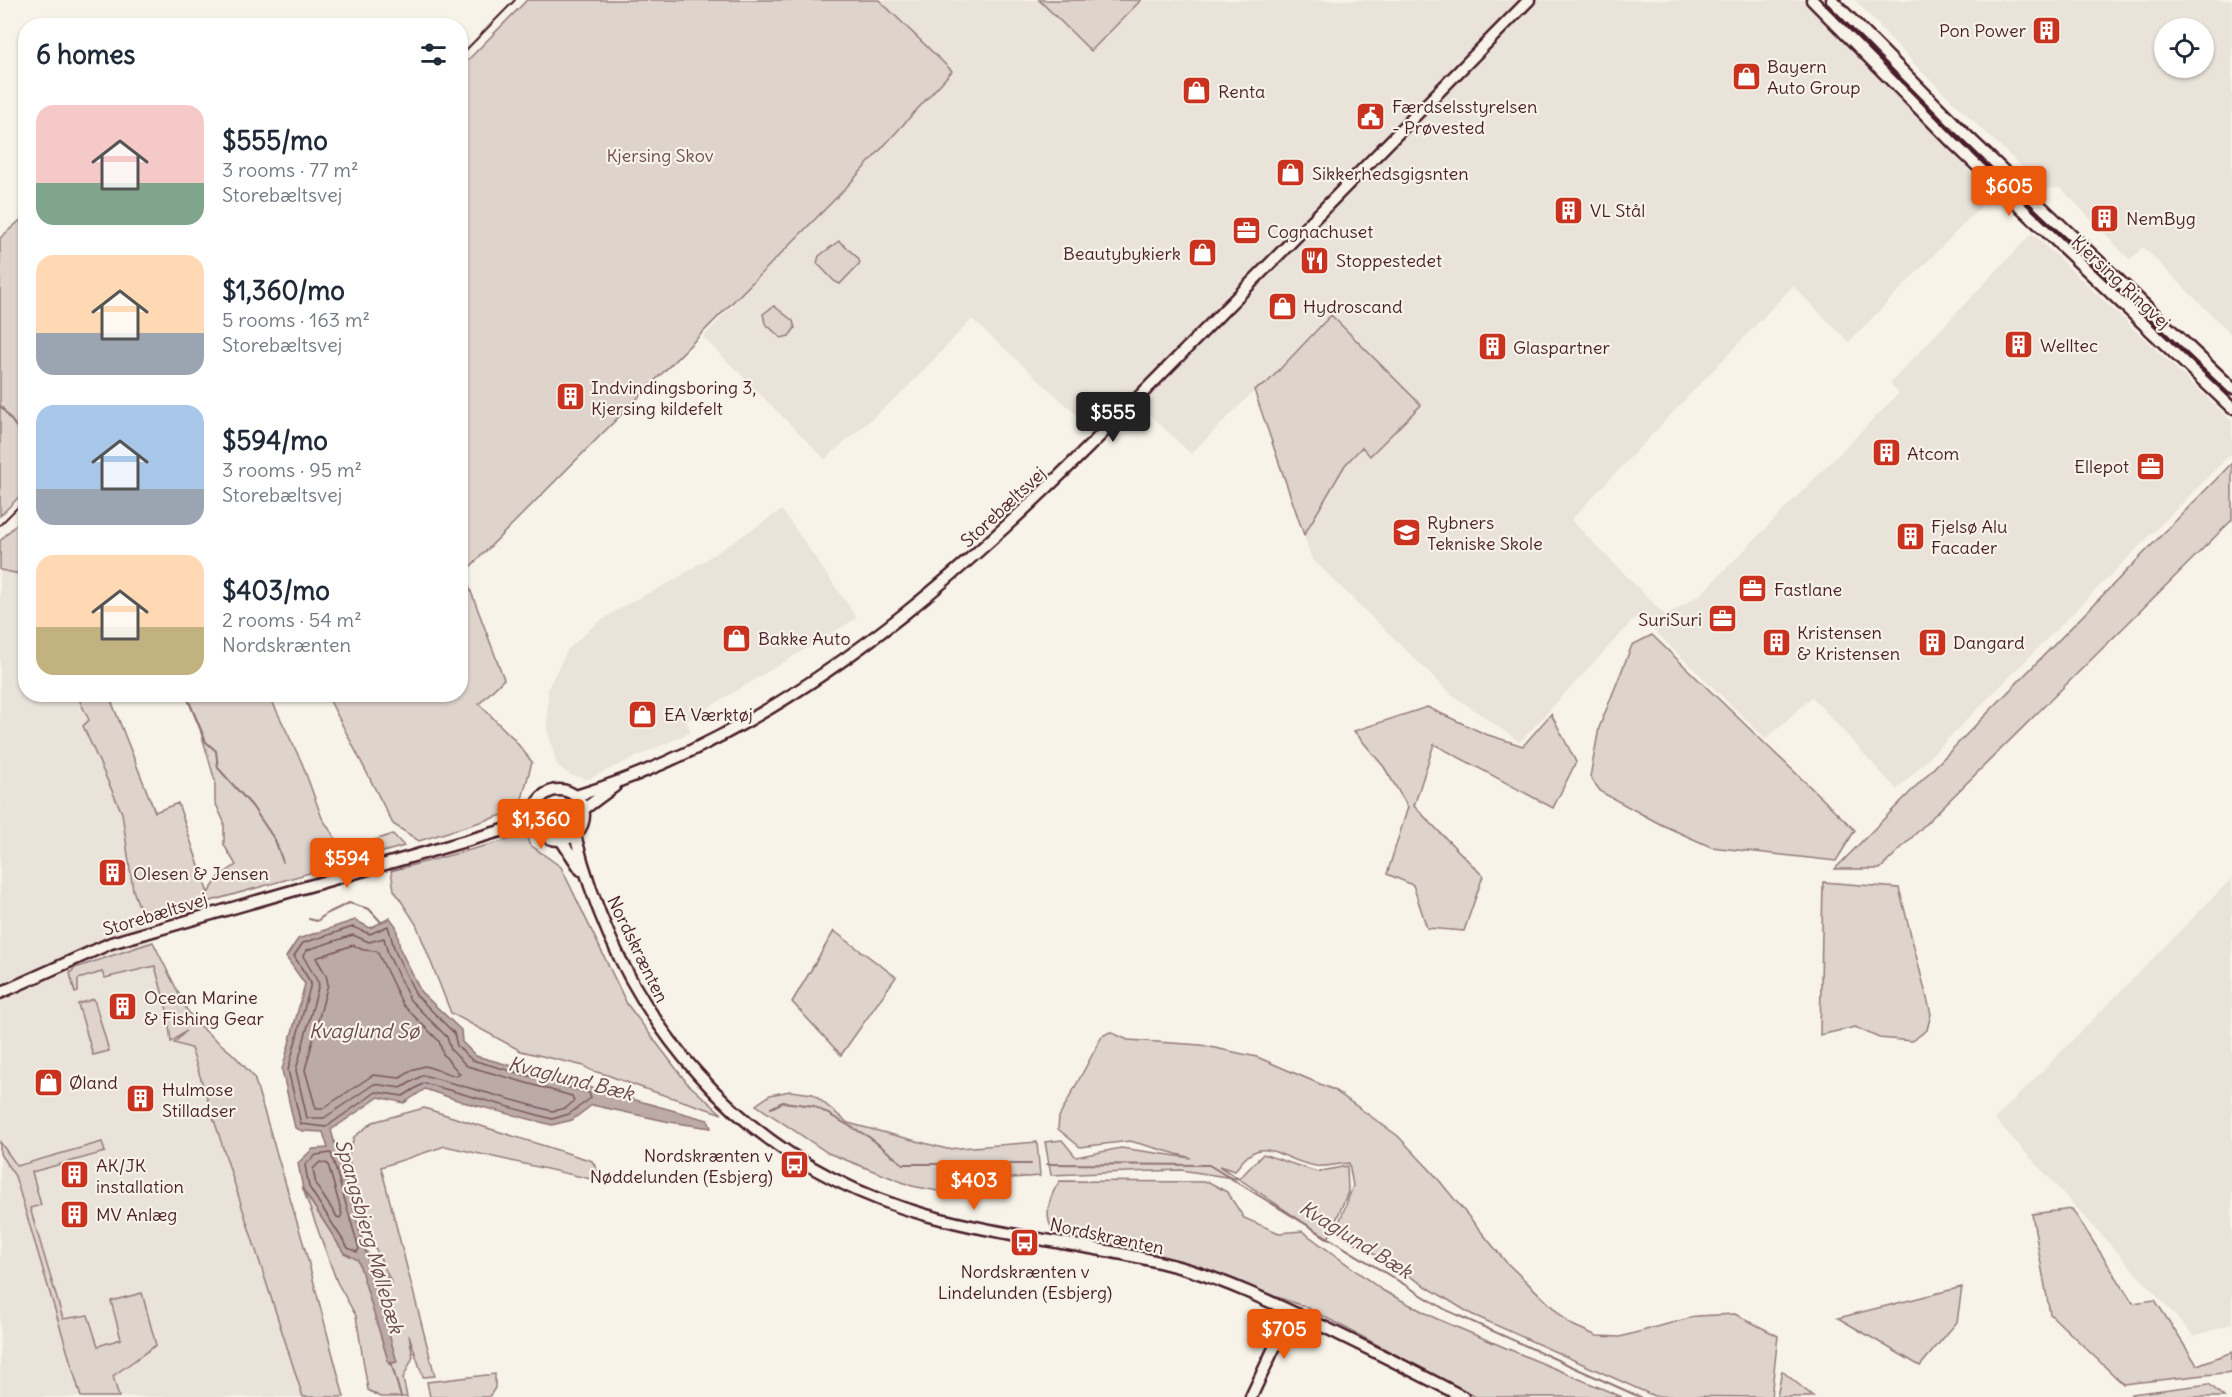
<!DOCTYPE html>
<html lang="en">
<head>
<meta charset="utf-8">
<style>
	:root { --surface:#fff; --page:#f2f2f3; --text:#1f2937; --muted:#747a83; --accent:#ea580c }
	body { margin:0; font-family:Delius,sans-serif; background:var(--page); color:var(--text); height:100vh; display:flex; flex-direction:column; font-size:22px; white-space:nowrap }
	* { box-sizing:border-box; margin:0 }
	p { font-size:20px; color:var(--muted) }
	.icon { flex:none; width:33px; height:33px; fill:none; stroke:currentColor; stroke-width:2; stroke-linecap:round; stroke-linejoin:round }
	.map { position:relative; flex:1; overflow:hidden }
	.side { position:absolute; left:18px; top:18px; width:450px; height:684px; display:flex; flex-direction:column; background:var(--surface); border-radius:24px; box-shadow:0 2px 4px #0004 }
	.side>* { flex:none }
	.fabs { position:absolute; left:2154px; top:18px; display:grid; gap:12px }
	.fabs a { display:grid; place-items:center; width:60px; height:60px; border-radius:50%; background:var(--surface); box-shadow:0 2px 4px #0004; font-size:30px }
	.price { position:absolute; translate:-50% -51px; padding:0 14px; border-radius:6px; background:var(--accent); color:#fff; font-size:20px; line-height:39px; filter:drop-shadow(0 2px 3px #0008) }
	.price::after { content:''; position:absolute; left:50%; top:36px; width:18px; height:14px; margin-left:-9px; background:inherit; clip-path:polygon(0 0,100% 0,50% 100%) }
	.price.current { background:#222; color:#fff }
	ul { padding:0; list-style:none }
	li { display:flex; align-items:center; gap:18px; height:150px; padding:0 18px }
	li span { display:grid; place-items:center; flex:none; width:168px; height:120px; border-radius:18px; color:#555 }
	li>.icon { margin-inline-start:auto }
	span .icon { width:72px; height:72px; fill:#fffc; stroke-width:1 }
	li b { font-size:26px }
	h2 { display:flex; justify-content:space-between; align-items:center; height:72px; padding:0 18px; font-size:26px }
	.map>svg:first-child { display:block }
</style>
</head>
<body>
<div class="map">
<svg width="2232" height="1397" viewBox="0 0 2232 1397">
	<rect width="100%" height="100%" fill="#f7f3e8"/>
	<filter id="ink" filterUnits="userSpaceOnUse"><feTurbulence type="fractalNoise" baseFrequency=".0167" numOctaves="2"/><feDisplacementMap in="SourceGraphic" scale="12" xChannelSelector="R" yChannelSelector="G"/><feConvolveMatrix kernelMatrix="1 2 1 2 8 2 1 2 1" color-interpolation-filters="sRGB"/></filter>
	<g filter="url(#ink)">
		<path fill="#eae3da" fill-rule="evenodd" d="M879,0H1803L1993,194L1849,342L1793,286L1571,520L1666,616L1701,594L1899,393L1890,383L2032,233L2232,421V453L1897,790L1812,697L1766,739L1638,615L1520,742L1451,694L1312,559L1254,391L1191,454L1124,390L1089,426L972,319L904,391L825,459L703,337L952,71Z
			M1855,0H2232V335L2143,247L2130,260L2061,188L2045,189L1922,72ZM2204,28V68H2164V28Z
			M782,510L857,618L686,721L691,732L588,779L570,775L557,765L547,728L548,688L568,649L597,623L627,604L673,581Z
			M0,570L20,574L25,584L26,694L77,695L89,721L83,726L122,813L144,920L174,1043L191,1048L303,1397H0Z
			M2232,878V1324L2194,1336L1995,1119Z"/>
		<path fill="#ded4cc" stroke="#947a7c" stroke-width="1.5" d="M527,0H879L952,71L842,192L464,573L504,679L479,704L513,738L532,762L519,810L419,841L393,824L327,695L460,694L461,67Z
			M1039,0H1141L1091,51Z
			M25,216V491L0,516V238Z
			M839,241L858,258L860,263L840,284L834,281L817,263L819,256Z
			M774,306L793,321L795,328L789,336L781,338L765,323L763,314Z
			M1331,315L1421,405L1370,456L1362,447L1345,465L1304,535L1254,390L1266,384Z
			M2232,463V520L1880,869H1835Z
			M25,515V584L20,574L0,570V541Z
			M1652,635L1855,830L1836,861L1711,847L1660,824L1601,792L1590,777L1599,728L1632,645Z
			M77,695H109L155,812L178,803L208,893L220,876L236,865L224,845V822L215,802V781L200,729L186,695H269L302,763L322,818L343,850L393,834L404,846L144,920L133,890L122,813L83,726L89,720Z
			M1427,707L1485,734L1523,746L1551,714L1576,762L1553,808L1434,744L1414,806L1483,876L1464,931L1427,928L1413,885L1387,874L1408,807L1384,767L1354,731Z
			M522,836L527,837L529,844L561,867L627,1004L687,1083L722,1114C684,1101 648,1091 610,1076C600,1072 593,1073 584,1066L521,1051L451,1013L416,924L394,890L391,871Z
			M1823,882L1899,888L1931,1014L1927,1030L1912,1041L1879,1038L1855,1027L1820,1035Z
			M834,931L896,977L841,1055L792,1002Z
			M153,942L187,1010L197,1024L234,1055L254,1077L305,1249L344,1397H303L191,1048L174,1043L186,1031L171,1042L167,1010L155,966L105,978L102,972L78,979V992L75,993L70,973L75,968Z
			M94,999L109,1051L93,1055L78,1004Z
			M1110,1032L1128,1040L1201,1045L1257,1057L1334,1090L1398,1136L1433,1173L1506,1262L1570,1324L1597,1336L1620,1337L1697,1316L1735,1314L1778,1336L1771,1397L1654,1396L1471,1314L1336,1231L1353,1186L1349,1163C1339,1164 1326,1167 1316,1166C1279,1161 1263,1129 1235,1171L1219,1166L1239,1179L1263,1154L1317,1172L1347,1166L1348,1192L1328,1239L1239,1179L1181,1170L1051,1175L1045,1142L1062,1140L1076,1157L1121,1148L1191,1158L1130,1141L1080,1147L1058,1129L1059,1117L1097,1046L1102,1036Z
			M790,1091L813,1094L848,1123L947,1149L1037,1142L1040,1176L970,1181L943,1192L912,1186L828,1153L756,1105L770,1095Z
			M424,1108L592,1161L604,1182L445,1146L381,1167L435,1376L423,1377L409,1335L413,1357L403,1378L407,1397H380L368,1390L356,1316L337,1282L303,1189L344,1253L366,1251L392,1284L366,1228L348,1158L354,1137L373,1122Z
			M0,1142L17,1166L102,1142L105,1152L32,1172L41,1205L30,1208L63,1319L88,1315L98,1346L121,1339L111,1301L142,1293L156,1345L113,1376L119,1397H81L15,1176L0,1154Z
			M1060,1181L1209,1182L1227,1192L1244,1218L1279,1233L1302,1231L1382,1290L1435,1318L1622,1397H1476L1306,1307L1139,1249L1053,1230C1043,1216 1050,1194 1060,1181Z
			M2072,1209L2133,1303L2155,1300L2197,1365L2232,1352V1372L2123,1384L2050,1314L2032,1214Z
			M1962,1287L1957,1322L1920,1366L1838,1318Z
			M1782,1371L1814,1397H1777Z
			M495,1374V1388L489,1397H430L427,1382Z
			M2209,1384L2224,1397H2134L2131,1394Z"/>
		<path fill="#bcaaa7" stroke="#8e7275" stroke-width="1.5" d="M390,918L396,926L400,949L421,992L461,1030L462,1042L476,1056L708,1120L711,1128L670,1122L592,1105L572,1120L552,1125L463,1102L425,1089L404,1103L379,1097L331,1130L397,1362L389,1364L358,1260L344,1253L303,1189L298,1163L313,1149L328,1148L323,1132L303,1131L295,1128L282,1070L305,984L286,957L298,939L355,920L370,928Z"/>
		<g fill="none" stroke-linecap="round" stroke-linejoin="round">
			<path stroke="#78575d" stroke-width="1.5" d="M388,926L395,951L416,995L454,1033L457,1046L472,1060L589,1093L591,1098L569,1114L552,1119L424,1083L403,1096L376,1092L326,1127L301,1124L288,1070L311,983L294,956L303,943L353,927L370,934Z
				M353,935L369,942L384,938L388,954L410,1000L447,1037L451,1050L467,1066L572,1096L574,1101L566,1108L552,1111L423,1075L401,1088L374,1084L324,1118H307L296,1070L319,984L303,956L307,950Z
				M353,945L363,950L377,951L403,1005L439,1041L443,1054L460,1074L456,1076L425,1066L414,1069L400,1078L373,1075L322,1109H316L305,1070L328,984L326,975L316,958Z
				M331,1153L359,1249L357,1252L348,1248L309,1187L305,1165L316,1155Z
				M320,1162L328,1164L342,1214L340,1218L337,1217L316,1185L313,1169Z"/>
			<path stroke="#8e7275" stroke-width="2" d="M0,405L26,440
				M186,694L206,742L216,751L218,768L252,806L275,840L283,862
				M309,919L317,921L326,914L349,903L369,909L382,923
				M771,1108L783,1102L814,1106L869,1137L903,1164H1031
				M1047,1164L1209,1165L1446,1310L1640,1397
				M391,1362L401,1397"/>
			<defs>
				<path id="minor" d="M1812,0L1952,142L2232,408
					M1832,0L1963,132L2232,388
					M534 815a25 25 0 1 1 50 0a25 25 0 1 1-50 0Z
					M576,796C825,719 1011,527 1189,346C1302,231 1415,115 1529,0
					M584,809L615,786
					M575,835C621,1018 740,1163 926,1215C1012,1239 1103,1245 1189,1270C1234,1284 1275,1304 1318,1324C1367,1348 1415,1371 1463,1397
					M561,840L581,870
					M0,993L111,943L504,830L534,813
					M1251,1397L1291,1312"/>
			</defs>
			<use href="#minor" stroke="#4a1f2b" stroke-width="15"/>
			<use href="#minor" stroke="#f7f3e8" stroke-width="10"/>
			<path stroke="#4a1f2b" stroke-width="2" d="M460,56L515,0
				M0,525L26,499"/>
		</g>
	</g>
	<defs>
		<symbol id="building-square" viewBox="-11 -11 22 22"><rect x="-9" y="-9" width="18" height="18" rx="4" fill="#c8321e" stroke="#f7f3e8"/><path d="M-4-6H4V6H1V3H-1V6H-4ZM-2.5-4.3h1.7v1.8h-1.7ZM.8-4.3h1.7v1.8H.8ZM-2.5-1h1.7V.8h-1.7ZM.8-1h1.7V.8H.8Z" fill="#fff"/></symbol>
		<symbol id="shop-square" viewBox="-11 -11 22 22"><rect x="-9" y="-9" width="18" height="18" rx="4" fill="#c8321e" stroke="#f7f3e8"/><path d="M-5-2.5h2.3a2.7 3.5 0 0 1 5.4 0H5L5.5 6h-11ZM-1.5-2.5h3a1.5 2.3 0 0 0-3 0Z" fill="#fff"/></symbol>
		<symbol id="civic-square" viewBox="-11 -11 22 22"><rect x="-9" y="-9" width="18" height="18" rx="4" fill="#c8321e" stroke="#f7f3e8"/><path d="M-.6-6.5H3V-4.5H.6V-3L4-1V1h2V6H-6V1h2V-1L-.6-3ZM-1.2 2.5V6h2.4V2.5Z" fill="#fff"/></symbol>
		<symbol id="office-square" viewBox="-11 -11 22 22"><rect x="-9" y="-9" width="18" height="18" rx="4" fill="#c8321e" stroke="#f7f3e8"/><path d="M-6-3h4V-5.5h4V-3h4V5H-6ZM-1-4.5V-3h2v-1.5ZM-6 0V1H6V0Z" fill="#fff"/></symbol>
		<symbol id="restaurant-square" viewBox="-11 -11 22 22"><rect x="-9" y="-9" width="18" height="18" rx="4" fill="#c8321e" stroke="#f7f3e8"/><path d="M-5-6h1v4h1v-4h1v4h1v-4h1v5L-1.5 .5V6h-2V.5L-5-1ZM5-6V6H3V1.5H1.5Q1.5-4 5-6Z" fill="#fff"/></symbol>
		<symbol id="university-square" viewBox="-11 -11 22 22"><rect x="-9" y="-9" width="18" height="18" rx="4" fill="#c8321e" stroke="#f7f3e8"/><path d="M0-5L7-2L0 1L-7-2ZM-4 1L0 2.5L4 1V4Q0 6-4 4Z" fill="#fff"/></symbol>
		<symbol id="bus-square" viewBox="-11 -11 22 22"><rect x="-9" y="-9" width="18" height="18" rx="4" fill="#c8321e" stroke="#f7f3e8"/><path d="M-5-6H5V4H4V6H2V4H-2V6H-4V4H-5ZM-3.5-4V0h7V-4ZM-3.5 1.2v1.5H-2V1.2ZM2 1.2v1.5H3.5V1.2Z" fill="#fff"/></symbol>
	</defs>
	<g fill-rule="evenodd">
		<use href="#building-square" x="2030" y="14" width="33" height="33"/>
		<use href="#shop-square" x="1730" y="60" width="33" height="33"/>
		<use href="#shop-square" x="1180" y="74" width="33" height="33"/>
		<use href="#civic-square" x="1354" y="100" width="33" height="33"/>
		<use href="#shop-square" x="1274" y="156" width="33" height="33"/>
		<use href="#building-square" x="1552" y="194" width="33" height="33"/>
		<use href="#building-square" x="2088" y="202" width="33" height="33"/>
		<use href="#office-square" x="1230" y="214" width="33" height="33"/>
		<use href="#shop-square" x="1186" y="236" width="33" height="33"/>
		<use href="#restaurant-square" x="1298" y="244" width="33" height="33"/>
		<use href="#shop-square" x="1266" y="290" width="33" height="33"/>
		<use href="#building-square" x="2002" y="328" width="33" height="33"/>
		<use href="#building-square" x="1476" y="330" width="33" height="33"/>
		<use href="#building-square" x="554" y="380" width="33" height="33"/>
		<use href="#building-square" x="1870" y="436" width="33" height="33"/>
		<use href="#office-square" x="2134" y="450" width="33" height="33"/>
		<use href="#university-square" x="1390" y="516" width="33" height="33"/>
		<use href="#building-square" x="1894" y="520" width="33" height="33"/>
		<use href="#office-square" x="1736" y="572" width="33" height="33"/>
		<use href="#office-square" x="1706" y="602" width="33" height="33"/>
		<use href="#shop-square" x="720" y="622" width="33" height="33"/>
		<use href="#building-square" x="1760" y="626" width="33" height="33"/>
		<use href="#building-square" x="1916" y="626" width="33" height="33"/>
		<use href="#shop-square" x="626" y="698" width="33" height="33"/>
		<use href="#building-square" x="96" y="856" width="33" height="33"/>
		<use href="#building-square" x="106" y="990" width="33" height="33"/>
		<use href="#shop-square" x="32" y="1066" width="33" height="33"/>
		<use href="#building-square" x="124" y="1082" width="33" height="33"/>
		<use href="#bus-square" x="778" y="1148" width="33" height="33"/>
		<use href="#building-square" x="58" y="1158" width="33" height="33"/>
		<use href="#building-square" x="58" y="1198" width="33" height="33"/>
		<use href="#bus-square" x="1008" y="1226" width="33" height="33"/>
	</g>
	<g text-anchor="middle" dominant-baseline="central" stroke-width="4.5" stroke-linejoin="round" paint-order="stroke">
		<g font-size="18" fill="#4a1f2b" stroke="#f7f3e8" text-anchor="start">
			<text x="2026" y="30" text-anchor="end">Pon Power</text>
			<text x="1767" y="66">Bayern<tspan x="1767" dy="21">Auto Group</tspan></text>
			<text x="1218" y="91">Renta</text>
			<text x="1392" y="106">Færdselsstyrelsen<tspan x="1392" dy="21">- Prøvested</tspan></text>
			<text x="1312" y="173">Sikkerhedsgigsnten</text>
			<text x="1590" y="210">VL Stål</text>
			<text x="2126" y="218">NemByg</text>
			<text x="1267" y="231">Cognachuset</text>
			<text x="1181" y="253" text-anchor="end">Beautybykierk</text>
			<text x="1336" y="260">Stoppestedet</text>
			<text x="1303" y="306">Hydroscand</text>
			<text x="2040" y="345">Welltec</text>
			<text x="1513" y="347">Glaspartner</text>
			<text x="591" y="387">Indvindingsboring 3,<tspan x="591" dy="21">Kjersing kildefelt</tspan></text>
			<text x="1907" y="453">Atcom</text>
			<text x="2129" y="466" text-anchor="end">Ellepot</text>
			<text x="1427" y="522">Rybners<tspan x="1427" dy="21">Tekniske Skole</tspan></text>
			<text x="1931" y="526">Fjelsø Alu<tspan x="1931" dy="21">Facader</tspan></text>
			<text x="1774" y="589">Fastlane</text>
			<text x="1702" y="619" text-anchor="end">SuriSuri</text>
			<text x="1797" y="632">Kristensen<tspan x="1797" dy="21">&amp; Kristensen</tspan></text>
			<text x="758" y="638">Bakke Auto</text>
			<text x="1953" y="642">Dangard</text>
			<text x="664" y="714">EA Værktøj</text>
			<text x="133" y="873">Olesen &amp; Jensen</text>
			<text x="144" y="997">Ocean Marine<tspan x="144" dy="21">&amp; Fishing Gear</tspan></text>
			<text x="69" y="1082">Øland</text>
			<text x="162" y="1089">Hulmose<tspan x="162" dy="21">Stilladser</tspan></text>
			<text x="773" y="1155" text-anchor="end">Nordskrænten v<tspan x="773" dy="21">Nøddelunden (Esbjerg)</tspan></text>
			<text x="96" y="1165">AK/JK<tspan x="96" dy="21">installation</tspan></text>
			<text x="96" y="1214">MV Anlæg</text>
			<text x="1025" y="1271" text-anchor="middle">Nordskrænten v<tspan x="1025" dy="21">Lindelunden (Esbjerg)</tspan></text>
		</g>
		<g font-size="18" fill="#6f4c53" stroke="#f7f3e8">
			<text x="660" y="155">Kjersing Skov</text>
		</g>
		<g font-size="18" fill="#4a1f2b" stroke="#f7f3e8">
			<text transform="translate(2121 282) rotate(43)">Kjersing Ringvej</text>
			<text transform="translate(1003 507) rotate(-43)">Storebæltsvej</text>
			<text transform="translate(155 914) rotate(-17)">Storebæltsvej</text>
			<text transform="translate(638 949) rotate(64)">Nordskrænten</text>
			<text transform="translate(1107 1236) rotate(12)">Nordskrænten</text>
		</g>
		<g font-size="20" font-style="italic" fill="#6c4950" stroke="#f7f3e8">
			<text x="364" y="1030">Kvaglund Sø</text>
			<text transform="translate(571 1078) rotate(14)">Kvaglund Bæk</text>
			<text transform="translate(370 1236) rotate(74)">Spangsbjerg Møllebæk</text>
			<text transform="translate(1356 1239) rotate(32)">Kvaglund Bæk</text>
		</g>
	</g>
</svg>
<div class="fabs">
<a><svg class="icon" aria-label="locate" viewBox="0 0 24 24"><circle cx="12" cy="12" r="6"/><path d="M12 2v4M12 18v4M2 12h4M18 12h4"/></svg></a>
</div>
<b class="price" style="left:2009px;top:217px">$605</b>
<b class="price current" style="left:1113px;top:443px">$555</b>
<b class="price" style="left:541px;top:850px">$1,360</b>
<b class="price" style="left:347px;top:889px">$594</b>
<b class="price" style="left:974px;top:1211px">$403</b>
<b class="price" style="left:1284px;top:1360px">$705</b>
<section class="side">
<h2>6 homes<svg class="icon" aria-label="filters" viewBox="0 0 24 24"><path d="M4 7h16M4 17h16"/><circle cx="9" cy="7" r="2"/><circle cx="15" cy="17" r="2"/></svg></h2>
<ul>
<li><span style="background:linear-gradient(#f6c9c9 65%,#7fa58c 0)"><svg class="icon" aria-label="home" viewBox="0 0 24 24"><path d="M3 11l9-7 9 7M6 9v11h12V9"/></svg></span><div><b>$555/mo</b><p>3 rooms · 77 m²</p><p>Storebæltsvej</p></div></li>
<li><span style="background:linear-gradient(#ffd9b3 65%,#9aa5b1 0)"><svg class="icon" aria-label="home" viewBox="0 0 24 24"><path d="M3 11l9-7 9 7M6 9v11h12V9"/></svg></span><div><b>$1,360/mo</b><p>5 rooms · 163 m²</p><p>Storebæltsvej</p></div></li>
<li><span style="background:linear-gradient(#a9c7e8 70%,#9aa5b1 0)"><svg class="icon" aria-label="home" viewBox="0 0 24 24"><path d="M3 11l9-7 9 7M6 9v11h12V9"/></svg></span><div><b>$594/mo</b><p>3 rooms · 95 m²</p><p>Storebæltsvej</p></div></li>
<li><span style="background:linear-gradient(#ffd9b3 60%,#c2b280 0)"><svg class="icon" aria-label="home" viewBox="0 0 24 24"><path d="M3 11l9-7 9 7M6 9v11h12V9"/></svg></span><div><b>$403/mo</b><p>2 rooms · 54 m²</p><p>Nordskrænten</p></div></li>
</ul>
</section>
</div>
</body>
</html>
